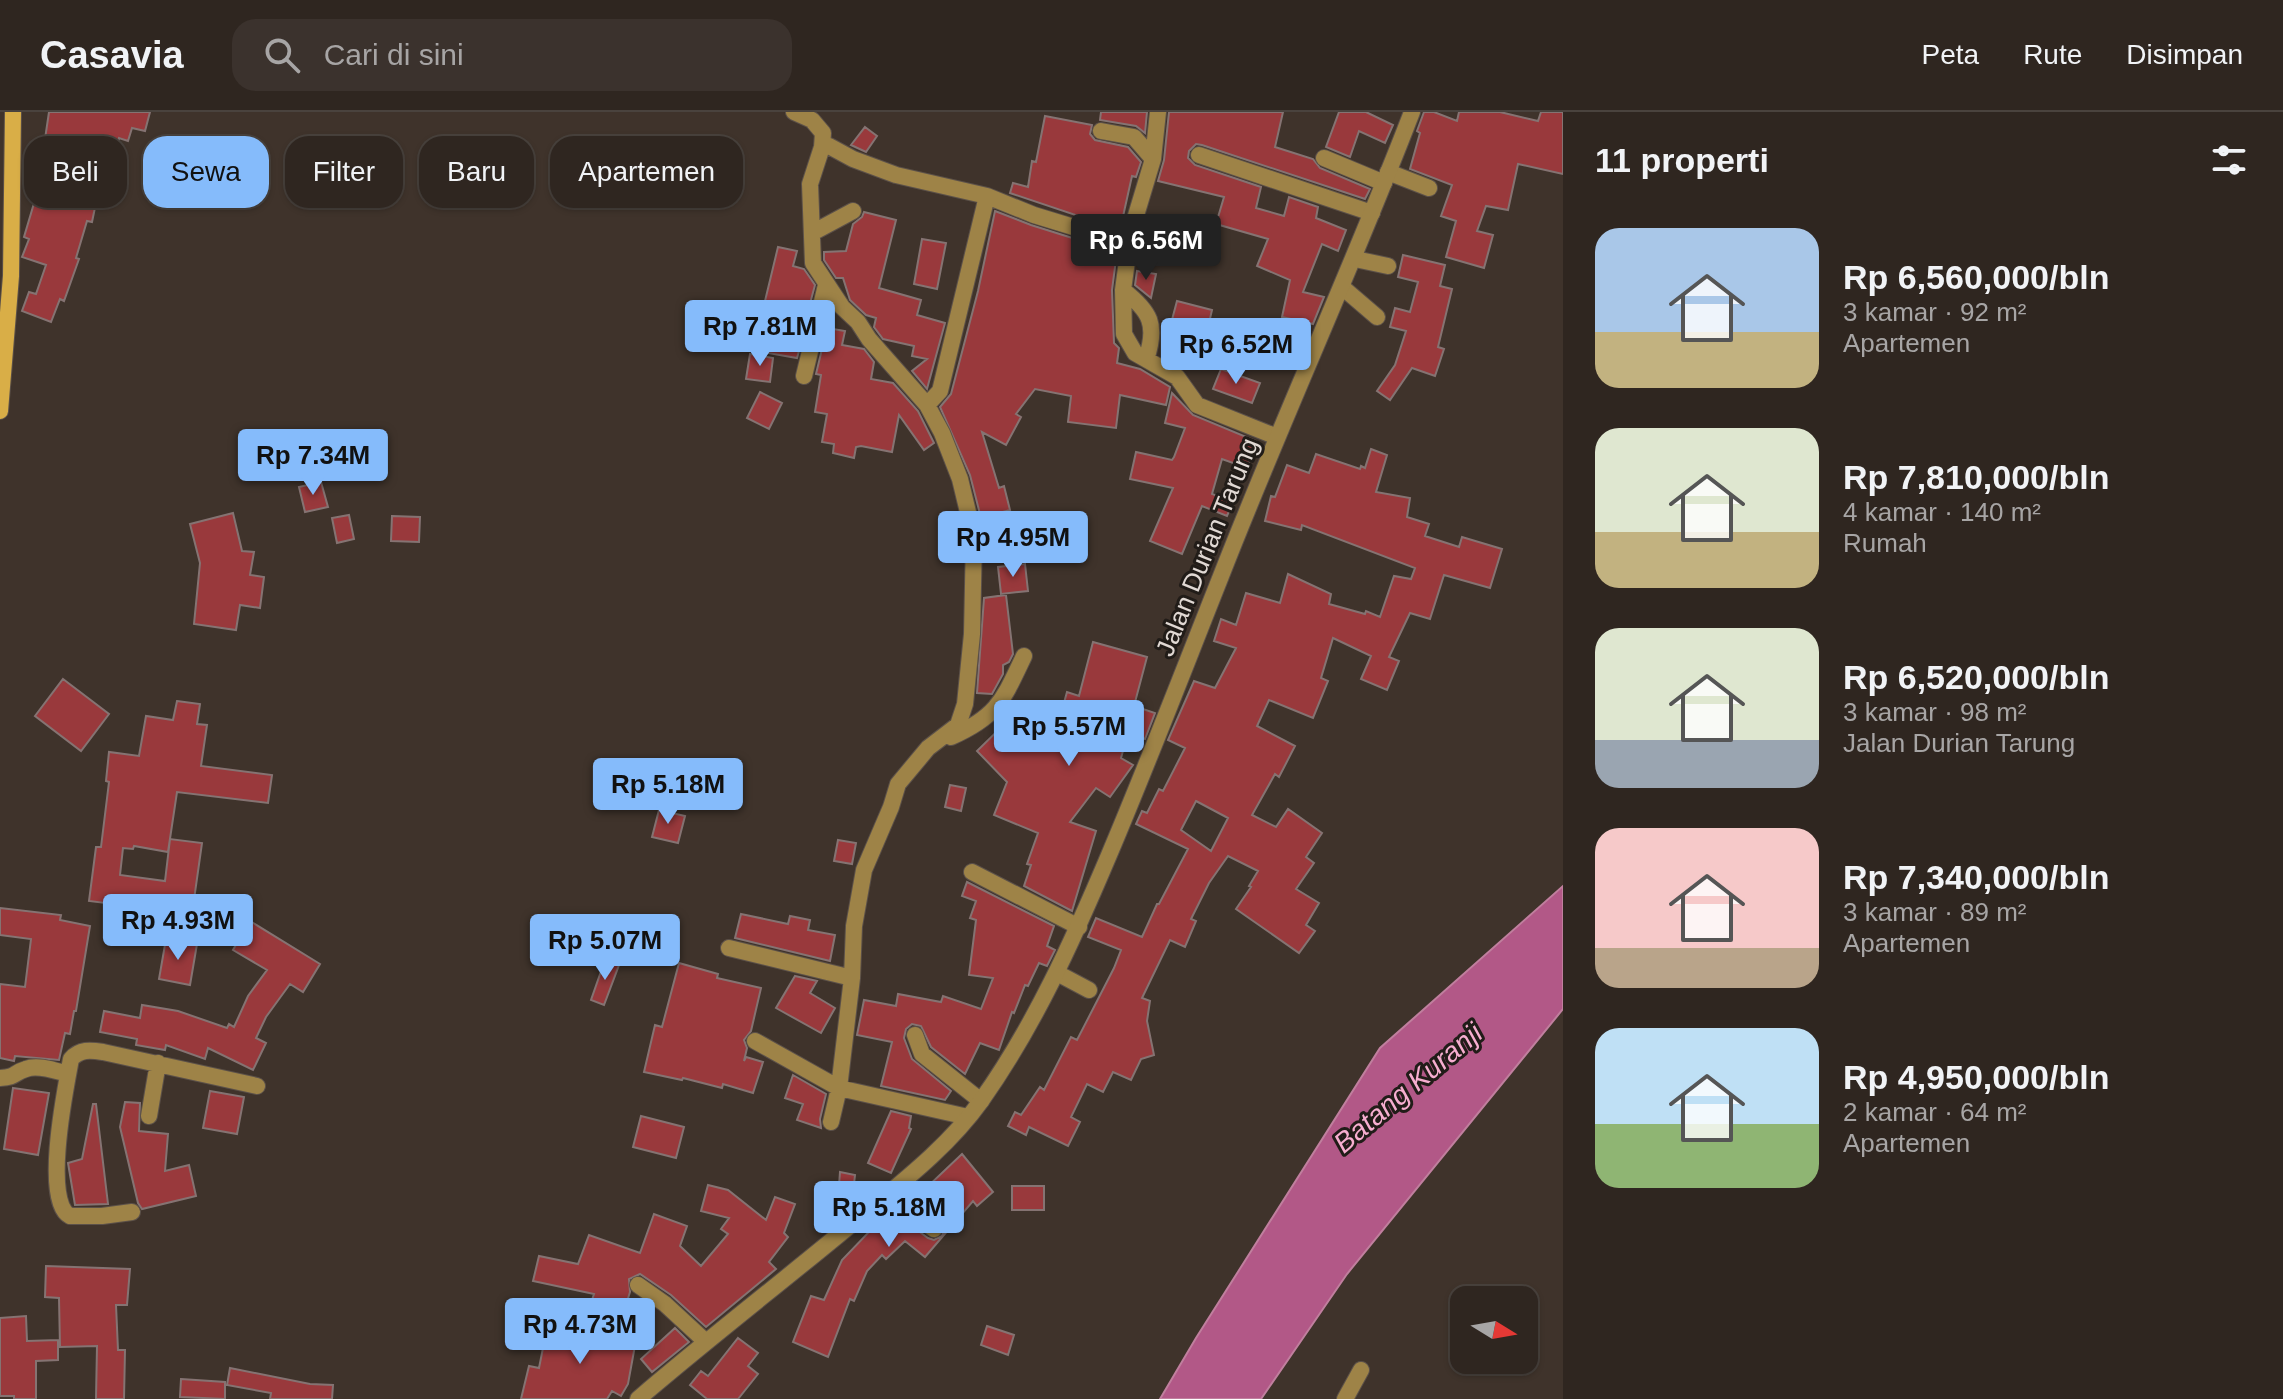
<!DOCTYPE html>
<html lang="id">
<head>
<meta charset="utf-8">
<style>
	:root { --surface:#2f2620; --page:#3b322d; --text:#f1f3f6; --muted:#a7a5a5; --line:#4a433e; --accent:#85bbfb }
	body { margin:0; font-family:Arial,sans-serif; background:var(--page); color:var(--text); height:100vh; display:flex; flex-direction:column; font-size:30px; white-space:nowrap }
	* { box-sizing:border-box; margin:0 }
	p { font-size:26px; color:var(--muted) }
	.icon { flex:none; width:44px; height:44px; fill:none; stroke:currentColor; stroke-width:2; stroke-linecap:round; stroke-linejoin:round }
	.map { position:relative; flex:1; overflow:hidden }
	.drawer { display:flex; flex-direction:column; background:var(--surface); width:720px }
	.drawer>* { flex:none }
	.top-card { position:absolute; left:24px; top:24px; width:760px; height:72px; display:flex; gap:16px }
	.needle { width:52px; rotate:101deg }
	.fabs { position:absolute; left:1450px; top:1174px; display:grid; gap:16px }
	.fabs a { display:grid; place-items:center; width:88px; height:88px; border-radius:16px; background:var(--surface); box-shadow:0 2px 6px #0004,0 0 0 2px var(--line); font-size:40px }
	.price { position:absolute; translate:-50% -68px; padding:0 18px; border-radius:8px; background:var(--accent); color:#111; font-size:26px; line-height:52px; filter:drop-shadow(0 2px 4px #0008) }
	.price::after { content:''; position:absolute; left:50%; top:48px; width:24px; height:18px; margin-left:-12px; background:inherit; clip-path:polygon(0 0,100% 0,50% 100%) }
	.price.current { background:#222; color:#fff }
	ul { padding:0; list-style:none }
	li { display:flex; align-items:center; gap:24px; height:200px; padding:0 32px }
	li span { display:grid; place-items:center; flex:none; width:224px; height:160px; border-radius:24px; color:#555 }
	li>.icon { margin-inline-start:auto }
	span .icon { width:96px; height:96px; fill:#fffc; stroke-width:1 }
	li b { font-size:34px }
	h2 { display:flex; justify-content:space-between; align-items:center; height:96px; padding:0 32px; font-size:34px }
	.chip { padding:0 28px; border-radius:24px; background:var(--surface); box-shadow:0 2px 6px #0004,0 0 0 2px var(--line); font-size:28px; line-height:72px }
	.chip.current { background:var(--accent); color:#111 }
	header { display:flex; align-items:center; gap:48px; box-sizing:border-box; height:112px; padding:0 40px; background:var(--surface); border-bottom:2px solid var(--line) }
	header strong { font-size:38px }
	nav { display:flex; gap:44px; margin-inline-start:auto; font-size:28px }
	.search { width:560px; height:72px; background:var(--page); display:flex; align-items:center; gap:20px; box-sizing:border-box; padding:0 28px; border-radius:24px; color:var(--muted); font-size:30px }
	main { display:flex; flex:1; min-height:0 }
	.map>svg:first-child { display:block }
</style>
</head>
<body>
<header>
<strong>Casavia</strong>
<div class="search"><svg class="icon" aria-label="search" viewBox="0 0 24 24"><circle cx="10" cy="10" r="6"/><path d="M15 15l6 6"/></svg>Cari di sini</div>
<nav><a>Peta</a><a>Rute</a><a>Disimpan</a></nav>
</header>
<main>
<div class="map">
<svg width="1563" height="1287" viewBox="0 0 1563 1287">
	<rect width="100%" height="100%" fill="#3f332b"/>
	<path fill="#b25887" stroke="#c07f9e" stroke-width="2" d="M1563,774V897L1347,1162L1261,1287H1160L1196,1226L1380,936Z"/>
	<path fill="#99393c" stroke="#857372" stroke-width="2" fill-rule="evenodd" d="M49,0H150L145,19L132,16L128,29L119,26L114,55L108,54L103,82L98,81L92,110L87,109L76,146L79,147L64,189L60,187L51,210L22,199L29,180L36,182L46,153L22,145L29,127L24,125L40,71L26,69L30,47L38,48L42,27H45Z
		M1101,0H1147L1145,21L1136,14L1100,8Z
		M1169,0H1283L1275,35L1313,47L1320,56L1370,77L1365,87L1202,33L1196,32L1189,39L1188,46L1195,53L1261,75L1256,96L1284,104L1289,85L1318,95L1316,106L1346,118L1338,139L1322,132L1303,180L1324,185L1313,212L1282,205L1290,168L1257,154L1268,127L1216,112L1224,85L1158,69L1164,48Z
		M1339,0H1366L1393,13L1385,31L1359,19L1350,45L1326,35Z
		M1424,0H1434L1457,9L1459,0H1500L1538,9L1541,0H1563V62L1518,52L1508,98L1486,94L1477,119L1493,123L1484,156L1446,145L1456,109L1441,104L1452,73L1410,57L1420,21L1417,19Z
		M1045,4L1092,13L1090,22L1095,28L1128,35L1141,50L1136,65L1132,64L1120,118L1010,81L1013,71L1028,75L1032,49L1036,50Z
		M865,15L877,24L866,40L851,33Z
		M995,99L1031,113L1117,140L1112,178L1114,231L1119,236L1117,251L1140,257L1170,275L1166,293L1120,283L1116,316L1068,310L1071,284L1035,277L1016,302L1021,305L1006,333L982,320L999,376L1004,374L1010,398L981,406L970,363L940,295L951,282L978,179Z
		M864,100L896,108L879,176L921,188L917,203L945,211L927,277L912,259L927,247L912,244L914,234L883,227L874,215L876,206L866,203L850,188L843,166H836L824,148V140L846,139L853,112L862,105Z
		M922,127L946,131L937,177L914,172Z
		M778,135L797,139L793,154L804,157L815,173L808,199L798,196L792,230L801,232L797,246L768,241L770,227H773L778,192L765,189Z
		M1403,143L1445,153L1440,174L1452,177L1438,235L1444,237L1435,264L1412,256L1390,288L1377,279L1395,253L1406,219L1390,215L1395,196L1410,200L1418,170L1398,165Z
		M1137,159L1156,162L1151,186L1135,173Z
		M1177,189L1212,198L1205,228L1169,219Z
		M827,216L845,219L842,233L864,237L874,250L871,267L893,271L918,299L934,331L924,338L899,303L892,340L861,334L856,335L854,346L833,341L834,332L822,330L827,302L815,300L821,263L816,262Z
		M750,242L773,246L770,270L746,267Z
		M1221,257L1260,271L1252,291L1213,277Z
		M760,280L782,291L769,317L747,306Z
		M1172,281L1193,303L1256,329L1247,356L1222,347L1212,382L1233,390L1227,404L1202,394L1182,442L1150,429L1173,376L1130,367L1136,340L1172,348L1174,345L1185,316L1165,311Z
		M1371,337L1387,343L1376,380L1410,386L1407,405L1429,412L1425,424L1459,435L1462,425L1502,437L1490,476L1444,463L1430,507L1410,501L1389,545L1399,549L1387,578L1361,567L1371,544L1333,526L1321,566L1328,569L1313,606L1269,588L1257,614L1295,634L1279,665L1275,662L1252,703L1276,715L1288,697L1322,721L1306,745L1314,751L1296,777L1319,791L1306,813L1315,819L1299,841L1236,797L1251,775L1249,774L1258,759L1228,744L1209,771L1191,807L1196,809L1185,835L1170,828L1142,886L1150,889L1147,909L1154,943L1141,947L1131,968L1113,960L1103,980L1087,972L1071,1005L1080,1010L1068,1034L1029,1015L1026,1023L1008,1014L1015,1000L1021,1003L1040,975L1044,978L1071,925L1077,928L1114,856L1121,838L1088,825L1096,806L1142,825L1157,792H1159L1188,737L1136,712L1142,699L1147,701L1159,677L1163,679L1185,636L1168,628L1194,569L1215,576L1236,536L1214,529L1221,507L1236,513L1246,481L1280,491L1288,462L1331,482L1329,492L1365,502L1366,499L1380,505L1394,464L1411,467L1415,456L1302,413L1301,418L1265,409L1271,384L1275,385L1287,353L1309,361L1316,342L1360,357L1361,354L1365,356ZM1196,689L1228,706L1211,739L1181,718Z
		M321,370L328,395L305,400L299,375Z
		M233,401L242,439L254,440L250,463L264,465L260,496L240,493L236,518L194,512L200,451L190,412Z
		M349,403L354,427L337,431L332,406Z
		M392,404L420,405L419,430L391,429Z
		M1025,452L1028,479L1001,482L998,455Z
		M1006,483L1013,542L1009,550L1003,553V562L992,582L977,581L984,486Z
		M1093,530L1147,545L1134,594L1155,601L1145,627L1128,621L1121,646L1133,653L1110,685L1096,676L1070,710L1096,719L1072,799L1024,774L1031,753L1027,752L1038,721L994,703L1007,670L977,639L1020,597L1045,622L1048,618L1055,623L1067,580L1079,584Z
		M63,567L109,602L81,639L35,604Z
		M177,589L200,592L197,612L207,613L201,654L272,663L268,691L177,680L168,740L134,734L133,737L123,736L120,763L165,769L170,727L202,731L192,802L89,789L96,735H101L109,670L106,669L109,640L139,644L146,604L173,608Z
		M950,673L966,676L961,699L945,695Z
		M659,698L685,704L678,731L652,725Z
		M838,728L856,731L852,752L834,749Z
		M967,770L1054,814L1047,834L1055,838L1047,854L1039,851L1028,874L1025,873L1014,901L1012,900L999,938L980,931L965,962L931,935L921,914L912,912L906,917L904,926L912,947L951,979L945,988L881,974L892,930L857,923L864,888L896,894L898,882L941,890L943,884L981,897L993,866L969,863L976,808L970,806L976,789L962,784Z
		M0,796L61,803L60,808L90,814L76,899H74L70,922L65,921L59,948L15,944L14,949L0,946V872L25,875L31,827L0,823Z
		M741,802L788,812L790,804L810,808L808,818L835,823L830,849L735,826Z
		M250,809L320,852L303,880L290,872L266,905L256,926L266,931L253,958L208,936L205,947L166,933L165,938L136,933L137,927L100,920L104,899L140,906L142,893L178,899L227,916L229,912L234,915L248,884L267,858L233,838Z
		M166,827L197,832L190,873L159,867Z
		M605,848L619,853L604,893L591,888Z
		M679,851L718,862L717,866L761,876L751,919L744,928L747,936L744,949L746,945L763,950L753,981L723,972L722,976L683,966L682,968L644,960L655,913L662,915Z
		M795,864L817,869L810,881L835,896L821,921L776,896Z
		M793,963L826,982L820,1007L821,1016L797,1008L803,992L785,986Z
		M13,976L49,981L38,1043L4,1037Z
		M210,979L244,985L237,1022L203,1016Z
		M125,990L140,991L139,1019L168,1022L165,1059L189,1053L196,1084L142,1097L138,1091L120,1015Z
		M93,992H96L108,1092L75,1093L68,1051L82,1047Z
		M891,999L911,1004L909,1016L911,1017L891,1061L868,1051Z
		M641,1004L684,1015L676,1046L633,1035Z
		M962,1042L993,1080L977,1094L973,1089L925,1145L905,1129L886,1147L882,1143L867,1159L854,1189L850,1187L828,1245L793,1230L811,1184L824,1188L842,1148L890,1098L928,1126L934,1128L942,1124L945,1117L941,1109L905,1082L916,1073L923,1079Z
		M840,1060L855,1063L851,1098L847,1101H837Z
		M708,1073L728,1078L766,1108L775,1085L795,1092L784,1121L788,1125L769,1150L776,1157L706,1215L671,1183L640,1162L629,1167L630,1180L625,1196L592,1188L594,1182L533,1169L539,1144L578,1152L589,1123L640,1141L654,1102L687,1114L680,1134L701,1154L728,1122L721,1117L729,1106L701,1099Z
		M1012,1074H1044V1098H1012Z
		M46,1154L130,1157L127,1193H116L118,1238H125L124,1287H96L97,1234L60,1235L59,1186L45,1185Z
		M26,1204L27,1229L58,1228V1248L36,1249V1287H14V1284H0V1206Z
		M548,1211L636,1228L628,1272L621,1284L612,1279L607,1287H521L529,1254L539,1256Z
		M987,1214L1014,1223L1008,1243L981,1233Z
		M675,1216L689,1230L652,1260L641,1247Z
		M738,1226L758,1241L748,1254L758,1262L738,1287H707L690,1273L701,1259L708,1264Z
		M230,1256L310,1272L333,1273L332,1287H270L271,1281L227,1273Z
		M181,1267L225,1270V1287L180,1285Z"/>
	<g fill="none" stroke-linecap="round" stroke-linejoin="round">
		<defs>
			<path id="minor" d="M794,0L812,8L823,21L822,35L810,72L813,151L842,195L858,210L869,227L927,293L942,321L960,367L974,425L972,522L965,592L958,613L928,636L898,672L891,695L864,758L854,814L852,866L839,976L831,1010
				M1158,0L1153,47L1131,120L1123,178L1124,222L1135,241L1177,265L1197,293L1277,325
				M1101,19L1134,25L1153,47
				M822,35L829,34L853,47L896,63L987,84L1034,103L1129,132
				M1199,43L1372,101
				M1324,46L1384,71
				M1388,60L1429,76
				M812,121L853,99
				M1355,147L1388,154
				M1342,175L1377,205
				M1123,178C1150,199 1158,213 1146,247
				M804,264L826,173
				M927,293L940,279L987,84
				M951,625C998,604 1003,588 1024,544
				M972,760L1079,815
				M729,836L852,866
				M1057,861L1089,878
				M915,923L922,942L981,989
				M755,929L839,976L968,1005
				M0,966C17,965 13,961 26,957C38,952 56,959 68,962
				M149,1004L158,951
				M887,1083L934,1117
				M132,1100L102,1104H70C42,1090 66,974 71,947C80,937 90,938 103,940L257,974
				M638,1173L665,1192L705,1229
				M1345,1287L1361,1258"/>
			<path id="tertiary" d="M638,1287C710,1225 786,1167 859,1106C901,1071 949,1034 981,989C1035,913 1073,828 1109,743C1148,651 1184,557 1221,464C1282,308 1352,156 1412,0"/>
			<path id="secondary" d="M0,299L11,164L13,0"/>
		</defs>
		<use href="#minor" stroke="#5c5149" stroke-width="18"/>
		<use href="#tertiary" stroke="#5c5149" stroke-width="18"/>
		<use href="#secondary" stroke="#5c5149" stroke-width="18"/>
		<use href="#minor" stroke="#9e8347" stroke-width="16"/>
		<use href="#tertiary" stroke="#9e8347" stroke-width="16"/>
		<use href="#secondary" stroke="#d9ae47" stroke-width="16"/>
	</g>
	<g text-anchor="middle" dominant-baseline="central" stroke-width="6" stroke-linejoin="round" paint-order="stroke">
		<g font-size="26" fill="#e1d9d4" stroke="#211c18">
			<text transform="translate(1207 435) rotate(-68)">Jalan Durian Tarung</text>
		</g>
		<g font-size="28" font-style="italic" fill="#f7aed0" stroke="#211c18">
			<text transform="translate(1408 976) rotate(-40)">Batang Kuranji</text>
		</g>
	</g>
</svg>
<div class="fabs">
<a><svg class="needle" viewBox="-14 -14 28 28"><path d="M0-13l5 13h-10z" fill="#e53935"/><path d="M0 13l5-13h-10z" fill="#a7a5a5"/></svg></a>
</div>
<b class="price current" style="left:1146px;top:170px">Rp 6.56M</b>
<b class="price" style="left:760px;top:256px">Rp 7.81M</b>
<b class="price" style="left:1236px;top:274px">Rp 6.52M</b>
<b class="price" style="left:313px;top:385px">Rp 7.34M</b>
<b class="price" style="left:1013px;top:467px">Rp 4.95M</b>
<b class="price" style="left:1069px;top:656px">Rp 5.57M</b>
<b class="price" style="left:668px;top:714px">Rp 5.18M</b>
<b class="price" style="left:178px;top:850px">Rp 4.93M</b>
<b class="price" style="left:605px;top:870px">Rp 5.07M</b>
<b class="price" style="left:889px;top:1137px">Rp 5.18M</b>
<b class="price" style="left:580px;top:1254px">Rp 4.73M</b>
<div class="top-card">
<a class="chip">Beli</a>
<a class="chip current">Sewa</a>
<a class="chip">Filter</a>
<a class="chip">Baru</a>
<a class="chip">Apartemen</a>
</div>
</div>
<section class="drawer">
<h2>11 properti<svg class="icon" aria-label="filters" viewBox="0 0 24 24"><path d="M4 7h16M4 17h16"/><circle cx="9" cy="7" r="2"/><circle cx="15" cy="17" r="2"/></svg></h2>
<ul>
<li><span style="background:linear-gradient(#a9c7e8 65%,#c2b280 0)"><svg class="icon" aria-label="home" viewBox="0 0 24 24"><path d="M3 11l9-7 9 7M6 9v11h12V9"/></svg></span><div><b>Rp 6,560,000/bln</b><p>3 kamar · 92 m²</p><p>Apartemen</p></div></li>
<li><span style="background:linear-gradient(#dfe7d0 65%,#c2b280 0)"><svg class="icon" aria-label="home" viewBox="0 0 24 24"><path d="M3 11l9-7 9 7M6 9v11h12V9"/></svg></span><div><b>Rp 7,810,000/bln</b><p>4 kamar · 140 m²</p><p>Rumah</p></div></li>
<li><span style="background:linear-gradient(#dfe7d0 70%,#9aa5b1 0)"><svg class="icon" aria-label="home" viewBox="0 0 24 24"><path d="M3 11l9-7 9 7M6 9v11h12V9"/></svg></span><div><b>Rp 6,520,000/bln</b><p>3 kamar · 98 m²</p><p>Jalan Durian Tarung</p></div></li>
<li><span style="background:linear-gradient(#f6c9c9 75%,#b9a48a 0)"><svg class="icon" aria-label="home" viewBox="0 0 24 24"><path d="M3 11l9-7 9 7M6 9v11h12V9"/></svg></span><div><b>Rp 7,340,000/bln</b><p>3 kamar · 89 m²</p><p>Apartemen</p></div></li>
<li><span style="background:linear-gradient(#bfe0f5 60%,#8fb573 0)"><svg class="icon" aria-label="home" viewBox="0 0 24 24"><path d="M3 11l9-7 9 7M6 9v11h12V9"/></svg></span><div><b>Rp 4,950,000/bln</b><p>2 kamar · 64 m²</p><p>Apartemen</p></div></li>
</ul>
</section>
</main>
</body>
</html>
